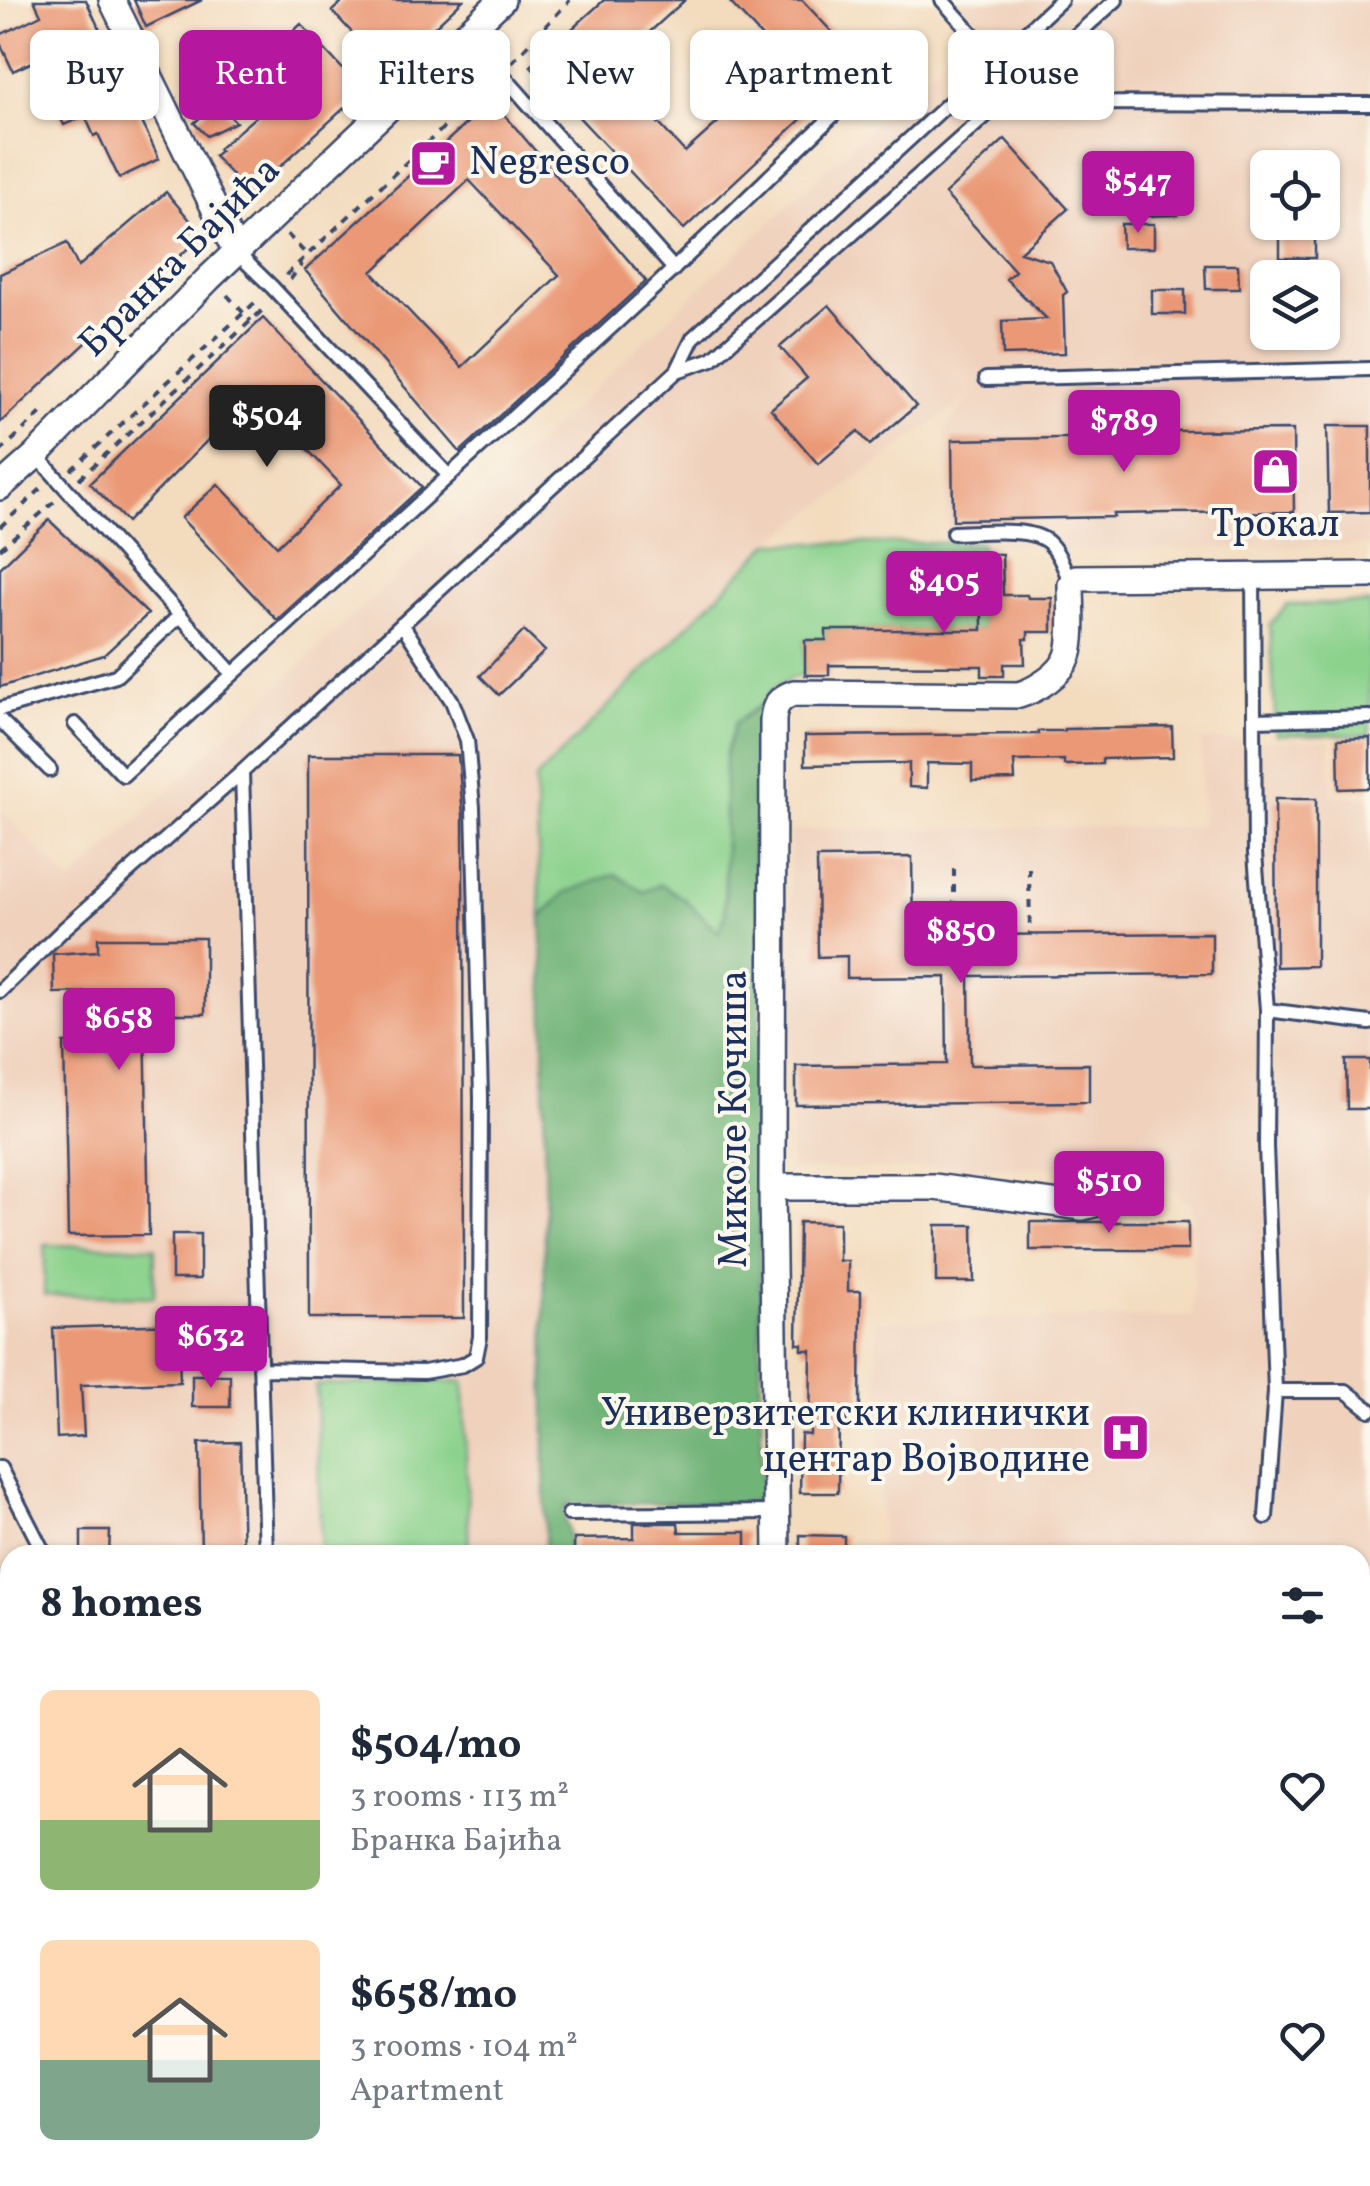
<!DOCTYPE html>
<html lang="en">
<head>
<meta charset="utf-8">
<style>
	:root { --surface:#fff; --page:#f2f2f3; --text:#1f2937; --muted:#747a83; --accent:#b5179e }
	body { margin:0; font-family:Vollkorn,serif; background:var(--page); color:var(--text); height:100vh; display:flex; flex-direction:column; font-size:38px; white-space:nowrap }
	* { box-sizing:border-box; margin:0 }
	p { font-size:32px; color:var(--muted) }
	.icon { flex:none; width:55px; height:55px; fill:none; stroke:currentColor; stroke-width:2; stroke-linecap:round; stroke-linejoin:round }
	.map { position:relative; flex:1; overflow:hidden }
	.details { position:absolute; left:0px; top:1545px; width:1370px; height:642px; display:flex; flex-direction:column; background:var(--surface); border-radius:30px 30px 0 0; box-shadow:0 2px 8px #0004 }
	.details>* { flex:none }
	.guide { position:absolute; left:30px; top:30px; width:1310px; height:90px; display:flex; gap:20px }
	.fabs { position:absolute; left:1250px; top:150px; display:grid; gap:20px }
	.fabs a { display:grid; place-items:center; width:90px; height:90px; border-radius:15px; background:var(--surface); box-shadow:0 2px 8px #0004; font-size:50px }
	.price { position:absolute; translate:-50% -85px; padding:0 22px; border-radius:10px; background:var(--accent); color:#fff; font-size:32px; line-height:65px; filter:drop-shadow(0 2px 5px #0008) }
	.price::after { content:''; position:absolute; left:50%; top:60px; width:30px; height:22px; margin-left:-15px; background:inherit; clip-path:polygon(0 0,100% 0,50% 100%) }
	.price.current { background:#222; color:#fff }
	ul { padding:0; list-style:none }
	li { display:flex; align-items:center; gap:30px; height:250px; padding:0 40px }
	li span { display:grid; place-items:center; flex:none; width:280px; height:200px; border-radius:15px; color:#555 }
	li>.icon { margin-inline-start:auto }
	span .icon { width:120px; height:120px; fill:#fffc; stroke-width:1 }
	li b { font-size:42px }
	h2 { display:flex; justify-content:space-between; align-items:center; height:120px; padding:0 40px; font-size:42px }
	.tag { padding:0 35px; border-radius:15px; background:var(--surface); box-shadow:0 2px 8px #0004; font-size:35px; line-height:90px }
	.tag.current { background:var(--accent); color:#fff }
	.map>svg:first-child { display:block }
</style>
</head>
<body>
<div class="map">
<svg width="1370" height="2186" viewBox="0 0 1370 2186">
	<rect width="100%" height="100%" fill="#fbf7ec"/>
	<filter id="ink" filterUnits="userSpaceOnUse"><feTurbulence type="fractalNoise" baseFrequency=".01" numOctaves="2"/><feDisplacementMap in="SourceGraphic" scale="20" xChannelSelector="R" yChannelSelector="G"/><feConvolveMatrix kernelMatrix="1 2 1 2 8 2 1 2 1" color-interpolation-filters="sRGB"/></filter>
	<filter id="wash" filterUnits="userSpaceOnUse"><feTurbulence type="fractalNoise" baseFrequency=".0048" numOctaves="4" result="noise"/><feDisplacementMap in="SourceGraphic" scale="40" xChannelSelector="R" yChannelSelector="G"/><feGaussianBlur stdDeviation="2.25" result="paint"/><feColorMatrix in="noise" values="0 0 0 0 0 0 0 0 0 0 0 0 0 0 0 0 0 1.4 0 .05"/><feComposite in="paint" operator="in"/></filter>
	<g filter="url(#wash)">
		<rect width="100%" height="100%" fill="#f3dbbe"/>
		<path fill="#efd1bc" fill-rule="evenodd" d="M955,0H1370V546L1076,550L981,543H947L946,430L973,393L770,543L535,780L544,1008L545,1555H10V1892H0V809L71,883L978,26ZM1268,168H1322V222H1268ZM1268,278H1322V332H1268Z
			M1201,740H1330L1331,796H1370V2186H1180V2178H1360V1555H882L876,1321L1193,1317L1194,1257L1192,1207L1155,1172L1093,1166L791,1170L790,830L1201,826Z
			M1020,2178H1123V2186H1020Z"/>
		<path fill="#8cd28d" stroke="#548076" stroke-width="2.5" d="M770,543H981L982,630H826V640H805V675L792,678L772,690L761,705L735,723L725,803V916L719,933L684,899L644,892L565,893L541,917L535,780Z
			M1370,603V735L1276,734L1270,625L1287,605Z
			M45,1245L155,1247L154,1297L44,1295Z
			M464,1381L469,1555H321L316,1385Z
			M0,1930L10,1950V2178H94L97,2186H0Z"/>
		<path fill="#71b478" stroke="#46726b" stroke-width="2.5" d="M761,705L759,1169L762,1488L760,1498L748,1503L567,1504C561,1517 567,1521 568,1532C569,1540 568,1548 568,1555H545L544,1008L541,917L565,893L615,874L644,892L661,884L684,899L719,932L725,916V756L735,723Z"/>
		<g id="blocks">
			<path fill="#ea9875" fill-rule="evenodd" d="M34,0H86L159,159L119,178L98,134L94,136L85,116L64,125L54,105L75,95L54,52L13,71L0,43V35L41,15Z
				M134,0H202L146,27Z
				M344,0H463L388,71L332,11Z
				M604,0H685L609,69L685,152L785,62L728,0H802L861,63L684,229L531,66Z
				M301,24L363,91L250,194L214,156L220,151L218,149L275,100L249,73Z
				M492,100L646,281L460,452L305,270ZM469,180L559,275L462,367L372,272Z
				M217,102L236,122L207,136L194,123Z
				M1005,139L1068,209L1020,252L1050,261L1067,292L1063,295L1065,353L1003,355L1002,321L1047,319L1006,279L1015,271L945,194Z
				M1177,191L1178,215L1145,216L1144,193Z
				M166,192L195,226L189,233L196,241L0,423V274L67,243L78,267Z
				M1280,222H1315V258H1280Z
				M1121,224H1154V248H1122Z
				M1205,265H1238L1239,289H1206Z
				M1152,290H1185V314H1152Z
				M829,305L916,406L870,445L858,431L818,464L771,409L807,378L780,347Z
				M263,318L422,487L277,620L181,518L218,484L277,546L341,485L254,393L127,522L90,483Z
				M1327,426H1370V512L1329,513Z
				M1293,430L1294,512L1168,513L1113,514L1114,517L953,520L952,440L1115,437V434L1174,433V431Z
				M49,520L148,614L104,655L0,687V568Z
				M981,554H1002L1003,595H1027L1028,598H1052V632H1028V639H1024L1025,664H1004V676H982V666L829,665V675H805V640H826V630H982Z
				M524,631L545,651L499,695L480,676Z
				M1172,727L1173,757L1102,759V764L1064,765V760L1014,761L1015,780L972,781V764L927,763V788L909,787V763L805,765V736L1038,734V731H1064V729Z
				M1370,738V788L1339,789L1338,739Z
				M308,755H458L463,816L464,1318H309Z
				M1275,799H1316V966L1276,967Z
				M912,857L913,936L946,935V925H969V935L1212,933V974L969,976L970,1065L1089,1064V1102L796,1105V1066L947,1064L946,977L847,978V956L818,957L817,858Z
				M98,938H205V1014H145L149,1235L68,1236L64,1043L98,1042V992L54,993L53,954L98,951Z
				M1346,1060H1370V1109H1347Z
				M799,1222L839,1223V1261H848V1291H861L860,1408H846V1422H839L838,1493H800L801,1434L810,1435L811,1350H802V1344H797Z
				M1030,1222H1188V1250H1030Z
				M936,1225H973L974,1282H936Z
				M172,1234H200V1279H172Z
				M178,1324L180,1382L81,1385L84,1436L57,1438L53,1328Z
				M192,1375H230V1407H192Z
				M240,1442L243,1555H201L199,1443Z
				M634,1523H678L679,1532H746V1555H574V1539L634,1538Z
				M81,1531H110L109,1555H81Z
				M800,1535L844,1536V1555H800Z"/>
		</g>
	</g>
	<g filter="url(#ink)">
		<use href="#blocks" fill-opacity="0" stroke="#3b496c" stroke-width="2.5"/>
		<g fill="none" stroke-linecap="round" stroke-linejoin="round">
			<defs>
				<path id="service" d="M942,0L996,60L1028,81L1068,103L1370,104
					M453,47L501,73L674,269
					M236,252L272,287L449,476
					M677,371L693,338L1061,0
					M986,379L1370,369
					M36,455L232,673
					M953,533C977,533 1030,526 1048,542C1059,552 1065,570 1071,584
					M1253,576L1255,853L1267,1010L1266,1146L1275,1391H1346L1370,1410
					M0,709L116,676L180,615
					M0,720L50,770
					M1255,720L1370,717
					M75,724L123,775L657,285L876,74
					M242,772L266,1555
					M0,991L65,928L242,772L677,371L712,359L1116,0
					M1267,1010L1370,1023
					M260,1369L424,1372L463,1365L476,1357L480,1337L481,1097L473,807L467,740L452,701L402,624
					M0,1468L45,1555
					M569,1514L777,1512
					M1266,1517L1275,1391
					M1360,1939L1370,1925
					M1360,2008L1370,2011
					M1317,2178V2186"/>
				<path id="minor" d="M112,0L236,252
					M0,487L36,455L209,278L502,0
					M772,1187H934L1082,1207L1098,1203L1115,1192
					M777,1555L772,1187L773,720C774,705 779,698 794,693L1019,695C1036,690 1062,674 1068,656C1074,640 1071,602 1071,584L1076,578L1370,575
					M118,2178L119,2186
					M762,2186V2178"/>
			</defs>
			<use href="#service" stroke="#3b496c" stroke-width="18"/>
			<use href="#minor" stroke="#3b496c" stroke-width="30"/>
			<path stroke="#3b496c" stroke-width="4" stroke-dasharray="8 8" stroke-linecap="butt" d="M512,62L570,0
				M287,234L308,256
				M286,275L487,87
				M290,280L302,264
				M227,295L251,321
				M0,452L43,411
				M71,470L260,298
				M79,479L267,306
				M0,527L42,488
				M0,549L54,502
				M1029,868L1030,935
				M954,869V925
				M1360,1982L1370,1990
				M1360,2074H1370"/>
			<use href="#service" stroke="#fff" stroke-width="12"/>
			<use href="#minor" stroke="#fff" stroke-width="25"/>
		</g>
	</g>
	<defs>
		<symbol id="cafe-square" viewBox="-11 -11 22 22"><rect x="-9" y="-9" width="18" height="18" rx="4" fill="#b5179e" stroke="#fbf7ec"/><path d="M-5.5-4.5H6V0H3Q3 3.5 0 3.5H-2.5Q-5.5 3.5-5.5 0ZM3-3.2v2h1.7v-2ZM-6 4.5H4V6H-6Z" fill="#fff"/></symbol>
		<symbol id="shop-square" viewBox="-11 -11 22 22"><rect x="-9" y="-9" width="18" height="18" rx="4" fill="#b5179e" stroke="#fbf7ec"/><path d="M-5-2.5h2.3a2.7 3.5 0 0 1 5.4 0H5L5.5 6h-11ZM-1.5-2.5h3a1.5 2.3 0 0 0-3 0Z" fill="#fff"/></symbol>
		<symbol id="hospital-square" viewBox="-11 -11 22 22"><rect x="-9" y="-9" width="18" height="18" rx="4" fill="#b5179e" stroke="#fbf7ec"/><path d="M-5-5h3v3.5h4V-5h3V5h-3V1.5h-4V5h-3Z" fill="#fff"/></symbol>
	</defs>
	<g fill-rule="evenodd">
		<use href="#cafe-square" x="406" y="136" width="55" height="55"/>
		<use href="#shop-square" x="1248" y="444" width="55" height="55"/>
		<use href="#hospital-square" x="1098" y="1410" width="55" height="55"/>
	</g>
	<g text-anchor="middle" dominant-baseline="central" stroke-width="8" stroke-linejoin="round" paint-order="stroke">
		<g font-size="40" fill="#1b2f5e" stroke="#fbf7ec" text-anchor="start">
			<text x="469" y="164">Negresco</text>
			<text x="1275" y="526" text-anchor="middle">Трокал</text>
			<text x="1090" y="1415" text-anchor="end">Универзитетски клинички<tspan x="1090" dy="46">центар Војводине</tspan></text>
		</g>
		<g font-size="40" fill="#1b2f5e" stroke="#fbf7ec">
			<text transform="translate(181 258) rotate(-45)">Бранка Бајића</text>
			<text transform="translate(736 1119) rotate(-90)">Миколе Кочиша</text>
		</g>
	</g>
</svg>
<div class="fabs">
<a><svg class="icon" aria-label="locate" viewBox="0 0 24 24"><circle cx="12" cy="12" r="6"/><path d="M12 2v4M12 18v4M2 12h4M18 12h4"/></svg></a>
<a><svg class="icon" aria-label="layers" viewBox="0 0 24 24"><path d="M12 4l9 5-9 5-9-5zM3 14l9 5 9-5"/></svg></a>
</div>
<b class="price" style="left:1138px;top:236px">$547</b>
<b class="price current" style="left:267px;top:470px">$504</b>
<b class="price" style="left:1124px;top:475px">$789</b>
<b class="price" style="left:944px;top:636px">$405</b>
<b class="price" style="left:961px;top:986px">$850</b>
<b class="price" style="left:119px;top:1073px">$658</b>
<b class="price" style="left:1109px;top:1236px">$510</b>
<b class="price" style="left:211px;top:1391px">$632</b>
<div class="guide">
<a class="tag">Buy</a>
<a class="tag current">Rent</a>
<a class="tag">Filters</a>
<a class="tag">New</a>
<a class="tag">Apartment</a>
<a class="tag">House</a>
</div>
<section class="details">
<h2>8 homes<svg class="icon" aria-label="filters" viewBox="0 0 24 24"><path d="M4 7h16M4 17h16"/><circle cx="9" cy="7" r="2"/><circle cx="15" cy="17" r="2"/></svg></h2>
<ul>
<li><span style="background:linear-gradient(#ffd9b3 65%,#8fb573 0)"><svg class="icon" aria-label="home" viewBox="0 0 24 24"><path d="M3 11l9-7 9 7M6 9v11h12V9"/></svg></span><div><b>$504/mo</b><p>3 rooms · 113 m²</p><p>Бранка Бајића</p></div><svg class="icon" aria-label="heart" viewBox="0 0 24 24"><path d="M12 20l-8-8c-3-5 5-10 8-4 3-6 11-1 8 4z"/></svg></li>
<li><span style="background:linear-gradient(#ffd9b3 60%,#7fa58c 0)"><svg class="icon" aria-label="home" viewBox="0 0 24 24"><path d="M3 11l9-7 9 7M6 9v11h12V9"/></svg></span><div><b>$658/mo</b><p>3 rooms · 104 m²</p><p>Apartment</p></div><svg class="icon" aria-label="heart" viewBox="0 0 24 24"><path d="M12 20l-8-8c-3-5 5-10 8-4 3-6 11-1 8 4z"/></svg></li>
</ul>
</section>
</div>
</body>
</html>
